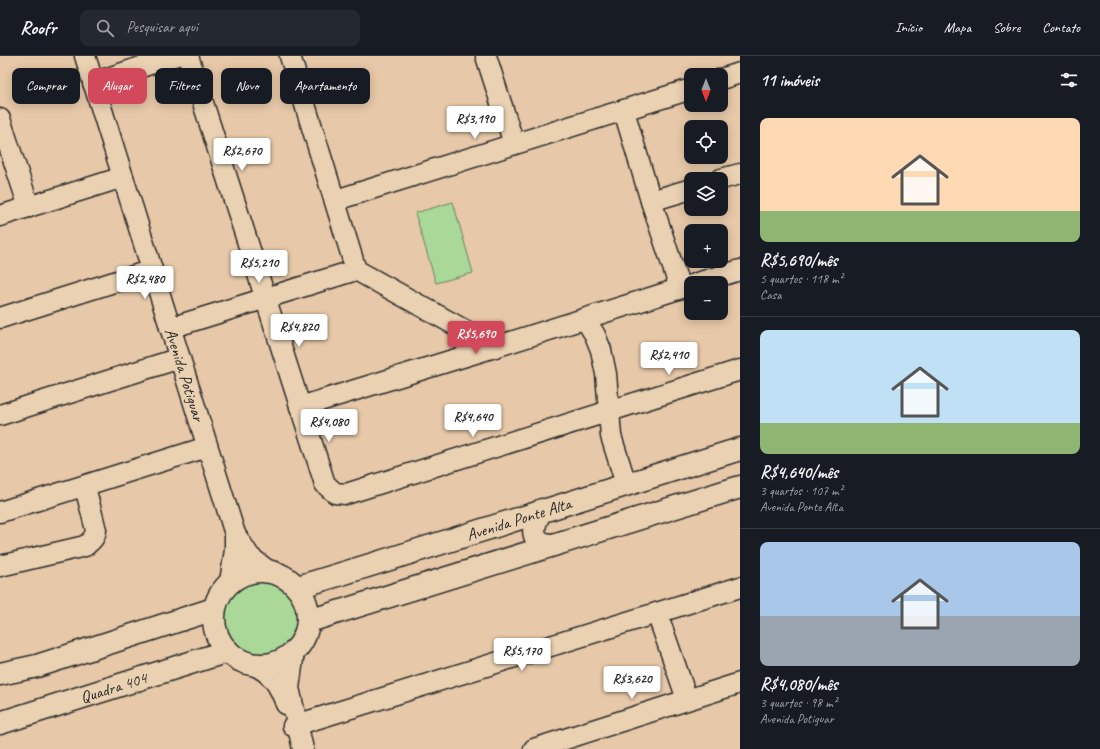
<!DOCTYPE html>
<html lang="pt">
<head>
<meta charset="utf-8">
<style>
	:root { --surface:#171b24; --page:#242831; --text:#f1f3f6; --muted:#9ea1a6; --line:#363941; --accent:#d1495b }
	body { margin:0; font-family:Caveat,sans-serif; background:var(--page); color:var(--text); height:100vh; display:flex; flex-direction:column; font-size:15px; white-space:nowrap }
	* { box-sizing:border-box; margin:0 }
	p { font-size:13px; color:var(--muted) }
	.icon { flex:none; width:22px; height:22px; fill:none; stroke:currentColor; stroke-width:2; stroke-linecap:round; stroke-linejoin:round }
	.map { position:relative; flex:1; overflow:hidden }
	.drawer { display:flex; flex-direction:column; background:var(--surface); width:360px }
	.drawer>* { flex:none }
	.guide { position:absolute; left:12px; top:12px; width:380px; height:36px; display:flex; gap:8px }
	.needle { width:26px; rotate:180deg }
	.controls { position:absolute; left:684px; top:12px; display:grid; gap:8px }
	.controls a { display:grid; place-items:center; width:44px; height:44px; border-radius:8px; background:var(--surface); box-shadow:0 2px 10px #0003; font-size:20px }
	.price { position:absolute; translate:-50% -34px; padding:0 9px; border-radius:4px; background:#fff; color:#222; font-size:13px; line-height:26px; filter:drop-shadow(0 1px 2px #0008) }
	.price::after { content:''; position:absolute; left:50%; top:24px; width:12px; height:9px; margin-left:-6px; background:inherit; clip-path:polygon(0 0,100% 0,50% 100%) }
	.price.current { background:var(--accent); color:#fff }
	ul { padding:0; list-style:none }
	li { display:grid; align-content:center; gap:8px; height:212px; padding:0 20px }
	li+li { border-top:1px solid var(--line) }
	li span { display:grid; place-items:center; height:124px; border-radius:8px; color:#555 }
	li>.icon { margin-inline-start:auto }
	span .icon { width:72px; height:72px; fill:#fffc; stroke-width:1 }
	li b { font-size:17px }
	h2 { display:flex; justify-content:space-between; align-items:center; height:48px; padding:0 20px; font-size:17px }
	.pill { padding:0 14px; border-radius:8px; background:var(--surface); box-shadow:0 2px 10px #0003; font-size:14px; line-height:36px }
	.pill.current { background:var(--accent); color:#fff }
	header { display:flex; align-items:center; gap:24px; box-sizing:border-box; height:56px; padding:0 20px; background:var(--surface); border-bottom:1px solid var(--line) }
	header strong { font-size:19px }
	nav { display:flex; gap:22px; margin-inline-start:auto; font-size:14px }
	.search { width:280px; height:36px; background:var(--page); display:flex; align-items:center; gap:10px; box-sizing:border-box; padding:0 14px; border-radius:8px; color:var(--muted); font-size:15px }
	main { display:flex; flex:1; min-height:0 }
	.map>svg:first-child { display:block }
</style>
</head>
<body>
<header>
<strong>Roofr</strong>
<div class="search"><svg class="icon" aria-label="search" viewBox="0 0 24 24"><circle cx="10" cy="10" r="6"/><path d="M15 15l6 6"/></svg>Pesquisar aqui</div>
<nav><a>Início</a><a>Mapa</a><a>Sobre</a><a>Contato</a></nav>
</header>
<main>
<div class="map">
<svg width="740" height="693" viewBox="0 0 740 693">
	<rect width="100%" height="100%" fill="#e7c8a8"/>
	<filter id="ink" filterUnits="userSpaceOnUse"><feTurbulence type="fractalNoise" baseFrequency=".025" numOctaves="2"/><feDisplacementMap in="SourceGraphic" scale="8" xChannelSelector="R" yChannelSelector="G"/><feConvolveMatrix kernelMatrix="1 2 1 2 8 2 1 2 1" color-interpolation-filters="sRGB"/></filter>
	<g filter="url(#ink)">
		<path fill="#a9d898" stroke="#6a8262" d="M453,146L473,217L436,227L415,157Z
			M220 562a42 42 0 1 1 84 0a42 42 0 1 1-84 0Z"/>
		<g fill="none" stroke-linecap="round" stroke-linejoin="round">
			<defs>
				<g id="minor">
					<path id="s1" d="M85,0L235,478L250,501L267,514"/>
					<path d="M188,0L325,428L335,437L346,438L740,314"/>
					<path d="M290,0L356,214L495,291L691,229"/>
					<path d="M486,0L514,88"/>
					<path d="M721,23L740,17"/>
					<path d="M93,27L174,0"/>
					<path d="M624,55L651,145L680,232"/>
					<path d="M0,63L29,151"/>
					<path d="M721,123L740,118"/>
					<path d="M336,144L691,33"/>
					<path d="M651,145L691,133"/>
					<path d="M0,160L123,121"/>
					<path d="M697,227L740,214"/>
					<path d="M0,262L152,214"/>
					<path d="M585,263L595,279L601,294L606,318L611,380L626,428"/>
					<path d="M170,272L356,214"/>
					<path d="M300,351L495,291"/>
					<path d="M0,359L180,302"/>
					<path d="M0,456L207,391"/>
					<path d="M0,510L85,490C91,485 95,482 96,474L85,431"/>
					<path d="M230,526L235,494V478"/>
					<path d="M657,557L687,643"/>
					<path d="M294,596L289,632L303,693"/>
					<path d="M254,609C273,618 279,629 286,648"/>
					<path d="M293,670L740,531"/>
					<path d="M534,693L740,627"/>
				</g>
				<g id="major">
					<path d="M542,454C531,470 529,488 553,489"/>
					<circle cx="261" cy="562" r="47"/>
					<path id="s2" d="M298,531C445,487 592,439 740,393"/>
					<path d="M309,565L740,431"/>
					<path d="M0,618L37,610L214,553"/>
					<path id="s3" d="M0,667L228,595"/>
				</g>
			</defs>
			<use href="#minor" stroke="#2b2b2b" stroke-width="23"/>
			<use href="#major" stroke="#2b2b2b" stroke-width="25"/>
			<use href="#minor" stroke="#ead1b2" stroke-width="20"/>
			<use href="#major" stroke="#ead1b2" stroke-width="22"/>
		</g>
	</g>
	<g text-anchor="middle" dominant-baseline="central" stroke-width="3" stroke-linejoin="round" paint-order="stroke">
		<g font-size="17" fill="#2b2b2b" stroke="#ead1b2">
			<text stroke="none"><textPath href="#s1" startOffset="334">Avenida Potiguar</textPath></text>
			<text stroke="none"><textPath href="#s2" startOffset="231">Avenida Ponte Alta</textPath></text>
			<text stroke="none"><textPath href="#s3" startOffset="119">Quadra 404</textPath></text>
		</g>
	</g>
</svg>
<div class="controls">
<a><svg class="needle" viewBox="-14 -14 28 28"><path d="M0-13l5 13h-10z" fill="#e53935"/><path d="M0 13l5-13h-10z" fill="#9ea1a6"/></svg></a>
<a><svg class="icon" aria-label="locate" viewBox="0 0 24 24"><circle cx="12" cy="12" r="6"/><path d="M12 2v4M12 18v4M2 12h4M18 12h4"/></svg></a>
<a><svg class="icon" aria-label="layers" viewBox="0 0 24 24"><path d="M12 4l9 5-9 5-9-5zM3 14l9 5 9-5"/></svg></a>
<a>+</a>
<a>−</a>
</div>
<b class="price" style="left:475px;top:84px">R$3,190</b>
<b class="price" style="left:242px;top:116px">R$2,670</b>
<b class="price" style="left:259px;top:228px">R$5,210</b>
<b class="price" style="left:145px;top:244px">R$2,480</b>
<b class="price" style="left:299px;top:292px">R$4,820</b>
<b class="price current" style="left:476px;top:299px">R$5,690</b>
<b class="price" style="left:669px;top:320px">R$2,410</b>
<b class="price" style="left:473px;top:382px">R$4,640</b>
<b class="price" style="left:329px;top:387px">R$4,080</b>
<b class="price" style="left:522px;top:616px">R$5,170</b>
<b class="price" style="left:632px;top:644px">R$3,620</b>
<div class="guide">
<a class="pill">Comprar</a>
<a class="pill current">Alugar</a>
<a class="pill">Filtros</a>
<a class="pill">Novo</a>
<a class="pill">Apartamento</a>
</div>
</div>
<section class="drawer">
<h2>11 imóveis<svg class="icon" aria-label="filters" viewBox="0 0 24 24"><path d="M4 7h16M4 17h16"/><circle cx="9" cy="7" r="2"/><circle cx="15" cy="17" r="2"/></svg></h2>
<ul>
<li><span style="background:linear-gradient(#ffd9b3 75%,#8fb573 0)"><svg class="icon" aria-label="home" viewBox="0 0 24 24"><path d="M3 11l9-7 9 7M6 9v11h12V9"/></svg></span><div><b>R$5,690/mês</b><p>5 quartos · 118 m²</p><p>Casa</p></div></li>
<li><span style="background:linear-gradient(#bfe0f5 75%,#8fb573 0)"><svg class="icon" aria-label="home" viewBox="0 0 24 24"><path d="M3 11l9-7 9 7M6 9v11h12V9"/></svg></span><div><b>R$4,640/mês</b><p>3 quartos · 107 m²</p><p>Avenida Ponte Alta</p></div></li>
<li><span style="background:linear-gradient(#a9c7e8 60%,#9aa5b1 0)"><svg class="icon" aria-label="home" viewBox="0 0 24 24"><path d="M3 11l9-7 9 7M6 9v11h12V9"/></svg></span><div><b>R$4,080/mês</b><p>3 quartos · 98 m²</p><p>Avenida Potiguar</p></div></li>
</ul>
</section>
</main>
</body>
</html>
